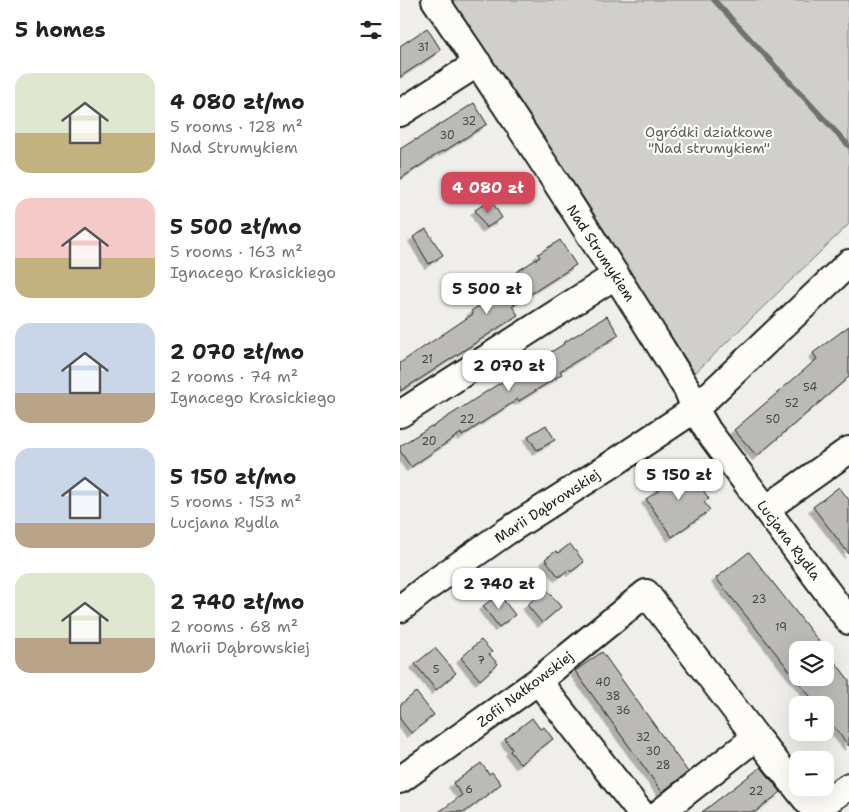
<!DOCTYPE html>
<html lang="en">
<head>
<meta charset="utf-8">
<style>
	:root { --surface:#fff; --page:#f2f2f2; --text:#222; --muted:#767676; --accent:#d1495b }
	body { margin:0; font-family:"Shantell Sans",sans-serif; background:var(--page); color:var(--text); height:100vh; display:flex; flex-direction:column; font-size:19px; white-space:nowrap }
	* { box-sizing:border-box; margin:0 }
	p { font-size:16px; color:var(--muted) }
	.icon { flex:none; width:28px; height:28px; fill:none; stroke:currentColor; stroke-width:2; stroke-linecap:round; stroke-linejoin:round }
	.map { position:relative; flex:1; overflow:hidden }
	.sheet { display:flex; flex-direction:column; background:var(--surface); width:400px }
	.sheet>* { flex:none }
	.buttons { position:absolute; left:389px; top:641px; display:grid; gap:10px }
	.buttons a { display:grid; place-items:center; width:45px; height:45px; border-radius:10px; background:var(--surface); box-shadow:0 5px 20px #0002; font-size:25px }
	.price { position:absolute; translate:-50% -42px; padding:0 11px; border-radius:10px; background:#fff; color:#222; font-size:16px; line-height:32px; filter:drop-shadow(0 1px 2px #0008) }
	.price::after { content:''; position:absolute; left:50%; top:30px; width:15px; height:11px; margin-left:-8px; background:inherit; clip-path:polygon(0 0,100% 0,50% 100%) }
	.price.on { background:var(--accent); color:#fff }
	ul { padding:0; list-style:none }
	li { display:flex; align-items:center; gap:15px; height:125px; padding:0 15px }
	li span { display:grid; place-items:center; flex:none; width:140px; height:100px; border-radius:15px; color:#555 }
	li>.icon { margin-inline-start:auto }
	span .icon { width:60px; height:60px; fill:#fffc; stroke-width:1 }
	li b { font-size:21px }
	h2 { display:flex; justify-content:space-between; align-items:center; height:60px; padding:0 15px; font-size:21px }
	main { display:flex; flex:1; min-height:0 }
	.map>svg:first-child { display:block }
</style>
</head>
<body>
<main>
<section class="sheet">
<h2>5 homes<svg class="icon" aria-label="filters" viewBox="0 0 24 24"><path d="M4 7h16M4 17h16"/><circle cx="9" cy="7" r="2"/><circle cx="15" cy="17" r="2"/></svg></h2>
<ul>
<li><span style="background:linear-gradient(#dfe7d0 60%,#c2b280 0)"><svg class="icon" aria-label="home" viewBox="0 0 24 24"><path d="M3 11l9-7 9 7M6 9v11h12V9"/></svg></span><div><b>4 080 zł/mo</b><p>5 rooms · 128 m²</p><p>Nad Strumykiem</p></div></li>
<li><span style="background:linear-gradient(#f6c9c9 60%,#c2b280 0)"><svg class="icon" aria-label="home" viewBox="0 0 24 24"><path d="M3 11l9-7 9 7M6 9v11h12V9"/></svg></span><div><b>5 500 zł/mo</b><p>5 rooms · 163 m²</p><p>Ignacego Krasickiego</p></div></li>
<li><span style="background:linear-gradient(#c9d6e8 70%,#b9a48a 0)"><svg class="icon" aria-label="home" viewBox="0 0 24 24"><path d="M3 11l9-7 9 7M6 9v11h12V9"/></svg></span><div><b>2 070 zł/mo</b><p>2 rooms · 74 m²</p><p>Ignacego Krasickiego</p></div></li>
<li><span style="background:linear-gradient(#c9d6e8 75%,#b9a48a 0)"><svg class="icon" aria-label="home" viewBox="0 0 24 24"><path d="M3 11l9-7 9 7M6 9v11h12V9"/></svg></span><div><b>5 150 zł/mo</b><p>5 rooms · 153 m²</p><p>Lucjana Rydla</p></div></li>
<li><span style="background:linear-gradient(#dfe7d0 65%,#b9a48a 0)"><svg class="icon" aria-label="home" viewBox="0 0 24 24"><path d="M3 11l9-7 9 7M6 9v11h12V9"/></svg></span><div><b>2 740 zł/mo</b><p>2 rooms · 68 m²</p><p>Marii Dąbrowskiej</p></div></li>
</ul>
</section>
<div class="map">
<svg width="449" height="812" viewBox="0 0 449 812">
	<defs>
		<filter id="shadow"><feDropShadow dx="-4.5" dy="4.5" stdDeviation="0" flood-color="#0004"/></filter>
	</defs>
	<rect width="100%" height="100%" fill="#f0eeea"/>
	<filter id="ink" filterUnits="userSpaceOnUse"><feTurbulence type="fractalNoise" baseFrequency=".02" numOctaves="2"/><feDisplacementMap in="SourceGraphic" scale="10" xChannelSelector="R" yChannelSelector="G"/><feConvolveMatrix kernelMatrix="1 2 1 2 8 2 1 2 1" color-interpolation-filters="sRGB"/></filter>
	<g filter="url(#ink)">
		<path fill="#d0cfcc" stroke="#767674" d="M48,0H449V224L295,373Z"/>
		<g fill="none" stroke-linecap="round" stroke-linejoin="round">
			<path stroke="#706f6d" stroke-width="5.5" d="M314,0L449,146"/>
		</g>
		<path fill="#bbbab6" stroke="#1c1c1c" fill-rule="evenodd" filter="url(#shadow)" d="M27,28L41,50L0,77V46Z
			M74,103L87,124L43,152L42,151L0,179V149L16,139V140Z
			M91,200L102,218L86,228L75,210Z
			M26,229L43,255L29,264L13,237Z
			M160,240L176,265L112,306L118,315L23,377L0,391V363L73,314L71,311L120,279L116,272L140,257L138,254Z
			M207,316L219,335L160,371L162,374L119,401L118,399L62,436L61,433L11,467L0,451V446L31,426L32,427L92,388L164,344L163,343Z
			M449,326V377L357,456L334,430L417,359L413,353Z
			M146,425L155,440L137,450L128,436Z
			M286,465L309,499L304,502L310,510L272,537L246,499L261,489L257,484Z
			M439,487L449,500V554L413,507Z
			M170,544L184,562L171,572L169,569L159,577L145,559L156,551L158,553Z
			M349,552L449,680V746L425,716V705H417L316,578ZM398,650H425V678H398Z
			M146,589L161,607L142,623L127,605Z
			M99,594L115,615L99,627L83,606Z
			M81,640L92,652L89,654L98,664L80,680L61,658Z
			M35,648L56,673L36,690L15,664Z
			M202,652L288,772L262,792L175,671Z
			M16,692L34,715L11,733L0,719V705Z
			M132,718L140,729L144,727L153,739L120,764L110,751L112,749L105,739Z
			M81,763L89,774L92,772L101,784L65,812H39L62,795L53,783Z
			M361,767L381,792L355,812H302Z"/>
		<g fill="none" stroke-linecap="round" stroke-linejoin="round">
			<defs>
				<path id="minor" d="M35,0C122,128 206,258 287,389L295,409L308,431L449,621
					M0,113L78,63
					M0,414L216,275
					M366,509L449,450
					M0,609L29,586L106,532L211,465L295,409L449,263
					M138,681L240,812
					M0,780L138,681L246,593L356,737L416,812
					M414,810L449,786
					M261,812L356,737"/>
			</defs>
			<use href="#minor" stroke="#1c1c1c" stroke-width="30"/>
			<use href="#minor" stroke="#fdfcf7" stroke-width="26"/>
		</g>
	</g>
	<g text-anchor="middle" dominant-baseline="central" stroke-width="4.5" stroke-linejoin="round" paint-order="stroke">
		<g font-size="11" fill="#444442">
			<text x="23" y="47">31</text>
			<text x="69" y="121">32</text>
			<text x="47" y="135">30</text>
			<text x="27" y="359">21</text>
			<text x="410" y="387">54</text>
			<text x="392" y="403">52</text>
			<text x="67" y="419">22</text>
			<text x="373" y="419">50</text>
			<text x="29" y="441">20</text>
			<text x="359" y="599">23</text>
			<text x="381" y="627">19</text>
			<text x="81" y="660">7</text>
			<text x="36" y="669">5</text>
			<text x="203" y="682">40</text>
			<text x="213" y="696">38</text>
			<text x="223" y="710">36</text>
			<text x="243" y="737">32</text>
			<text x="253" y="751">30</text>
			<text x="263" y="765">28</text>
			<text x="69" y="789">6</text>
			<text x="356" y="791">22</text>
		</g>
		<g font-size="14" fill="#5b5b5a" stroke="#fdfcf7">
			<text x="309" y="132">Ogródki działkowe<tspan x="309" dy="16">"Nad strumykiem"</tspan></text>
		</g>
		<g font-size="14" fill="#1c1c1c" stroke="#fdfcf7">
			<text transform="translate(201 253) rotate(57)">Nad Strumykiem</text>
			<text transform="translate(147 506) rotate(-33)">Marii Dąbrowskiej</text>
			<text transform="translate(389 540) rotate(53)">Lucjana Rydla</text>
			<text transform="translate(125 689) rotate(-37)">Zofii Nałkowskiej</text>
		</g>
	</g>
</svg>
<div class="buttons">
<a><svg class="icon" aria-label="layers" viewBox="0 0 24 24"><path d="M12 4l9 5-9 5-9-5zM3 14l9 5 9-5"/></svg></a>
<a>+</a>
<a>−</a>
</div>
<b class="price on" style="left:88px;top:214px">4 080 zł</b>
<b class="price" style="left:87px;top:315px">5 500 zł</b>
<b class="price" style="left:109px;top:392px">2 070 zł</b>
<b class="price" style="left:279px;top:501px">5 150 zł</b>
<b class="price" style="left:99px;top:610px">2 740 zł</b>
</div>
</main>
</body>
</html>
